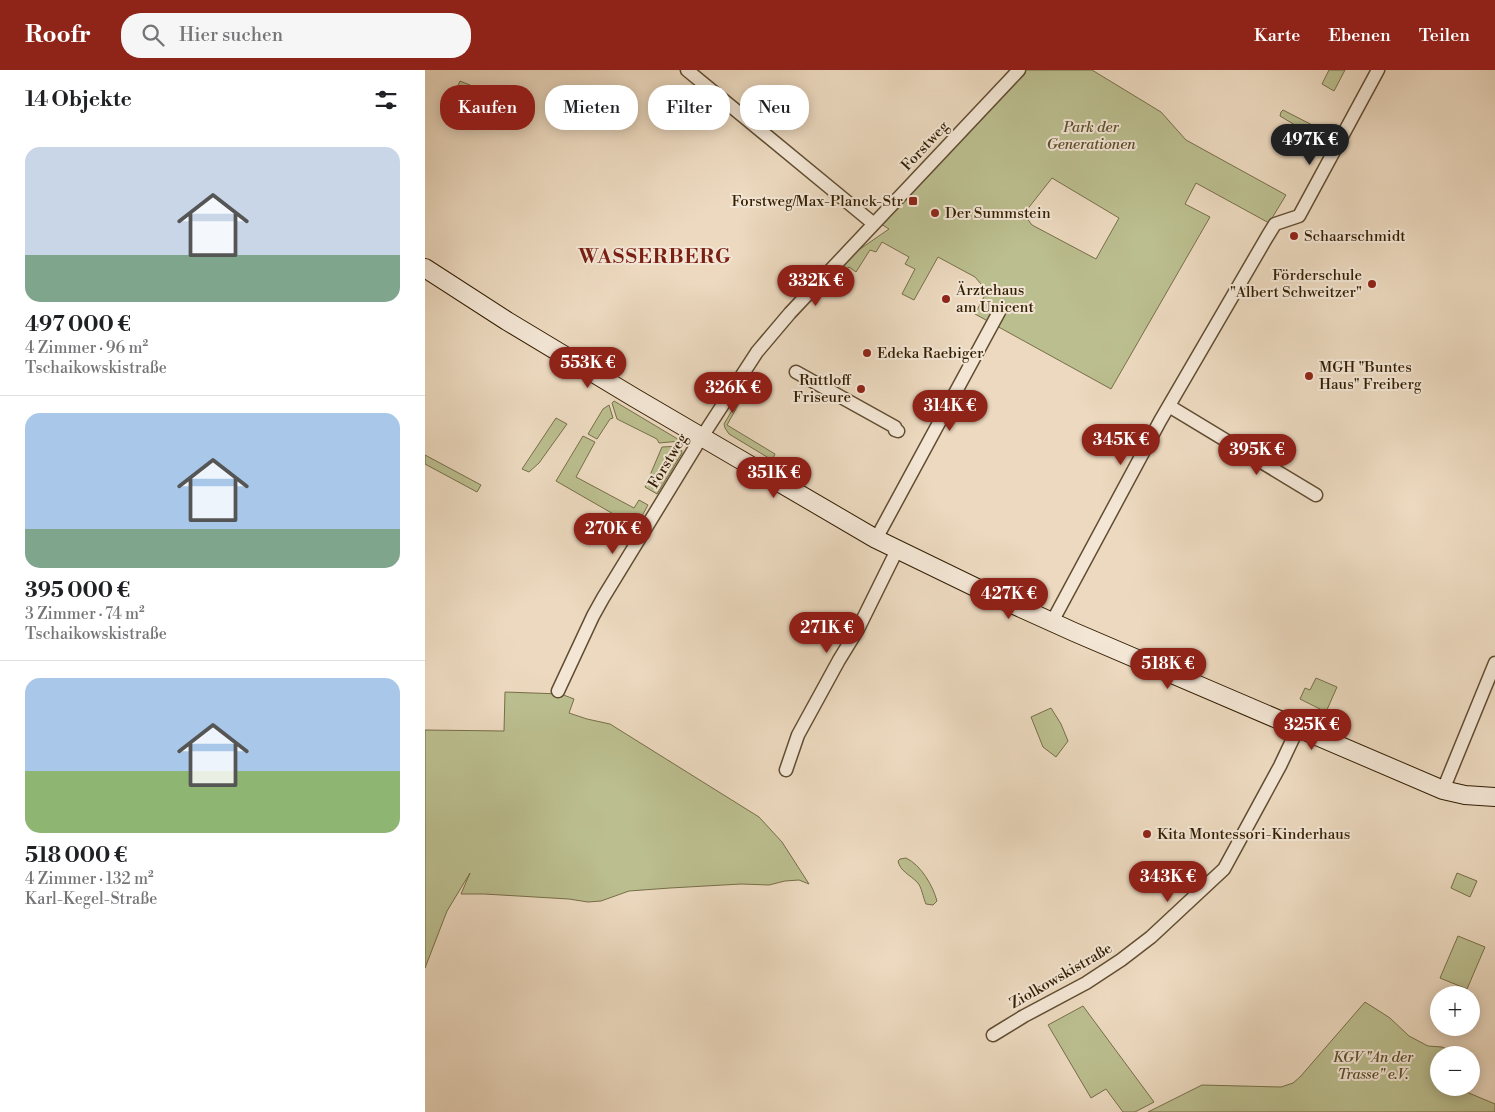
<!DOCTYPE html>
<html lang="de">
<head>
<meta charset="utf-8">
<style>
	:root { --surface:#fff; --page:#f6f6f6; --text:#202124; --muted:#757577; --line:#e0e0e0; --accent:#8f2418 }
	body { margin:0; font-family:"Libre Bodoni",serif; background:var(--page); color:var(--text); height:100vh; display:flex; flex-direction:column; font-size:19px; white-space:nowrap }
	* { box-sizing:border-box; margin:0 }
	p { font-size:16px; color:var(--muted) }
	.icon { flex:none; width:28px; height:28px; fill:none; stroke:currentColor; stroke-width:2; stroke-linecap:round; stroke-linejoin:round }
	.map { position:relative; flex:1; overflow:hidden }
	.drawer { display:flex; flex-direction:column; background:var(--surface); width:425px }
	.drawer>* { flex:none }
	.banner { position:absolute; left:15px; top:15px; width:475px; height:45px; display:flex; gap:10px }
	.buttons { position:absolute; left:1005px; top:916px; display:grid; gap:10px }
	.buttons a { display:grid; place-items:center; width:50px; height:50px; border-radius:50%; background:var(--surface); box-shadow:0 2px 12px #0003; font-size:25px }
	.price { position:absolute; translate:-50% -42px; padding:0 11px; border-radius:18px; background:var(--accent); color:#fff; font-size:16px; line-height:32px; filter:drop-shadow(0 1px 2px #0008) }
	.price::after { content:''; position:absolute; left:50%; top:30px; width:15px; height:11px; margin-left:-8px; background:inherit; clip-path:polygon(0 0,100% 0,50% 100%) }
	.price.selected { background:#222; color:#fff }
	ul { padding:0; list-style:none }
	li { display:grid; align-content:center; gap:10px; height:265px; padding:0 25px }
	li+li { border-top:1px solid var(--line) }
	li span { display:grid; place-items:center; height:155px; border-radius:15px; color:#555 }
	li>.icon { margin-inline-start:auto }
	span .icon { width:90px; height:90px; fill:#fffc; stroke-width:1 }
	li b { font-size:21px }
	h2 { display:flex; justify-content:space-between; align-items:center; height:60px; padding:0 25px; font-size:21px }
	.chip { padding:0 18px; border-radius:20px; background:var(--surface); box-shadow:0 2px 12px #0003; font-size:18px; line-height:45px }
	.chip.selected { background:var(--accent); color:#fff }
	header { display:flex; align-items:center; gap:30px; box-sizing:border-box; height:70px; padding:0 25px; background:var(--accent); color:#fff }
	header strong { font-size:24px }
	nav { display:flex; gap:28px; margin-inline-start:auto; font-size:18px }
	.search { width:350px; height:45px; background:var(--page); display:flex; align-items:center; gap:12px; box-sizing:border-box; padding:0 18px; border-radius:20px; color:var(--muted); font-size:19px }
	main { display:flex; flex:1; min-height:0 }
	.map>svg:first-child { display:block }
</style>
</head>
<body>
<header>
<strong>Roofr</strong>
<div class="search"><svg class="icon" aria-label="search" viewBox="0 0 24 24"><circle cx="10" cy="10" r="6"/><path d="M15 15l6 6"/></svg>Hier suchen</div>
<nav><a>Karte</a><a>Ebenen</a><a>Teilen</a></nav>
</header>
<main>
<section class="drawer">
<h2>14 Objekte<svg class="icon" aria-label="filters" viewBox="0 0 24 24"><path d="M4 7h16M4 17h16"/><circle cx="9" cy="7" r="2"/><circle cx="15" cy="17" r="2"/></svg></h2>
<ul>
<li><span style="background:linear-gradient(#c9d6e8 70%,#7fa58c 0)"><svg class="icon" aria-label="home" viewBox="0 0 24 24"><path d="M3 11l9-7 9 7M6 9v11h12V9"/></svg></span><div><b>497 000 €</b><p>4 Zimmer · 96 m²</p><p>Tschaikowskistraße</p></div></li>
<li><span style="background:linear-gradient(#a9c7e8 75%,#7fa58c 0)"><svg class="icon" aria-label="home" viewBox="0 0 24 24"><path d="M3 11l9-7 9 7M6 9v11h12V9"/></svg></span><div><b>395 000 €</b><p>3 Zimmer · 74 m²</p><p>Tschaikowskistraße</p></div></li>
<li><span style="background:linear-gradient(#a9c7e8 60%,#8fb573 0)"><svg class="icon" aria-label="home" viewBox="0 0 24 24"><path d="M3 11l9-7 9 7M6 9v11h12V9"/></svg></span><div><b>518 000 €</b><p>4 Zimmer · 132 m²</p><p>Karl-Kegel-Straße</p></div></li>
</ul>
</section>
<div class="map">
<svg width="1070" height="1042" viewBox="0 0 1070 1042">
	<rect width="100%" height="100%" fill="#ecd9bf"/>
	<filter id="stains"><feTurbulence type="fractalNoise" baseFrequency=".004" numOctaves="4"/><feColorMatrix values="0 0 0 0 .2 0 0 0 0 .09 0 0 0 0 .02 0 0 0 .5 -.17"/></filter>
	<radialGradient id="worn" r=".72"><stop offset=".6" stop-color="#630" stop-opacity="0"/><stop offset="1" stop-color="#630" stop-opacity=".3"/></radialGradient>
	<path fill="#bbbe8f" stroke="#776e48" fill-rule="evenodd" d="M600,0H667L736,42L761,70L861,125L844,153L771,113L760,134L785,147L686,319L550,244L562,221L550,207L513,187L489,230L477,224L490,199L480,194L484,187L457,172L451,182L445,180L431,202L424,197L419,203L417,195L422,188L464,159L456,154ZM627,108L694,148L671,189L607,155L601,147V141Z
		M904,0H920L909,21L897,14Z
		M35,11L57,20L53,30L31,20Z
		M858,40L899,61L895,70L855,46L856,42Z
		M315,327L317,328L302,355L350,384L347,390L304,364L300,358L299,354Z
		M189,331L256,371L234,373L232,369L192,349L187,333Z
		M184,335L188,348L185,349L172,369L163,364L178,339Z
		M131,348L142,354L114,393L104,402L97,399Z
		M158,366L170,372L151,407L209,438L214,430L223,435L211,457L131,411Z
		M256,376L257,383L232,424L220,417L237,377Z
		M0,385L56,415L52,422L0,394Z
		M891,608L912,617L901,642L875,629L880,618L885,620Z
		M80,622L136,624L149,629L144,643L162,649L185,654L334,747L357,772L384,814L374,810L360,811L344,815L316,814L245,818L204,821L176,831L163,832L144,829L59,824H36L45,803L22,841L0,898V660L79,661Z
		M626,638L636,654L643,671L631,687L618,677L606,647Z
		M481,788C496,795 508,816 512,831L508,835L501,834C498,828 497,817 492,812C485,805 475,801 473,791L475,789Z
		M1032,803L1052,811L1045,827L1026,818Z
		M1033,866L1060,877L1042,919L1015,908Z
		M940,932L965,948L984,966L1003,976L1017,977L1029,982L1028,985H1014V1018H1032L1070,1034V1042H723L777,1015L856,1017L868,1013L875,1007Z
		M658,936L729,1032L710,1042H698L681,1019L666,1028L623,955Z"/>
	<g fill="none" stroke-linecap="round" stroke-linejoin="round">
		<defs>
			<path id="street" d="M262,0L449,154
				M371,302L470,357V360L473,361
				M744,336L891,425
				M451,469L574,242
				M627,552L735,351L842,167L850,154L874,146L953,0
				M133,621L168,546L178,528L271,376L332,282L365,243L594,0
				M361,700L373,665L414,590L433,559L472,480
				M1018,720L1070,593
				M568,965L599,946L661,913L696,890L726,867L799,799L855,696L873,658"/>
			<path id="secondary" d="M0,198L82,251L210,328L451,469L554,519L649,562L1018,720L1040,725L1070,727"/>
		</defs>
		<use href="#street" stroke="#614d31" stroke-width="15"/>
		<use href="#secondary" stroke="#331e02" stroke-width="20"/>
		<use href="#street" stroke="#f3e6d5" stroke-width="12"/>
		<use href="#secondary" stroke="#f3e6d5" stroke-width="18"/>
	</g>
	<g fill="#8f2418" stroke="#f3e6d5" stroke-width="2">
		<rect x="483" y="126" width="10" height="10" rx="2.5"/>
		<circle cx="510" cy="143" r="5"/>
		<circle cx="869" cy="166" r="5"/>
		<circle cx="947" cy="214" r="5"/>
		<circle cx="521" cy="229" r="5"/>
		<circle cx="442" cy="283" r="5"/>
		<circle cx="884" cy="306" r="5"/>
		<circle cx="436" cy="319" r="5"/>
		<circle cx="722" cy="764" r="5"/>
	</g>
	<g text-anchor="middle" dominant-baseline="central" stroke-width="4" stroke-linejoin="round" paint-order="stroke">
		<g font-size="15" font-style="italic" fill="#5c4e2c" stroke="#f3e6d5">
			<text x="666" y="57">Park der<tspan x="666" dy="17">Generationen</tspan></text>
			<text x="948" y="987">KGV "An der<tspan x="948" dy="17">Trasse" e.V.</tspan></text>
		</g>
		<g font-size="15" fill="#331e02" stroke="#f3e6d5">
			<text transform="translate(500 76) rotate(-47)">Forstweg</text>
			<text transform="translate(243 391) rotate(-59)">Forstweg</text>
			<text transform="translate(636 906) rotate(-30)">Ziolkowskistraße</text>
		</g>
		<g font-size="15" fill="#331e02" stroke="#f3e6d5" text-anchor="start">
			<text x="478" y="131" text-anchor="end">Forstweg/Max-Planck-Str</text>
			<text x="520" y="143">Der Summstein</text>
			<text x="879" y="166">Schaarschmidt</text>
			<text x="937" y="205" text-anchor="end">Förderschule<tspan x="937" dy="17">"Albert Schweitzer"</tspan></text>
			<text x="531" y="220">Ärztehaus<tspan x="531" dy="17">am Unicent</tspan></text>
			<text x="452" y="283">Edeka Raebiger</text>
			<text x="894" y="297">MGH "Buntes<tspan x="894" dy="17">Haus" Freiberg</tspan></text>
			<text x="426" y="310" text-anchor="end">Ruttloff<tspan x="426" dy="17">Friseure</tspan></text>
			<text x="732" y="764">Kita Montessori-Kinderhaus</text>
		</g>
		<g font-size="20" font-weight="bold" letter-spacing="1" fill="#7a1f14" stroke="#f3e6d5">
			<text x="230" y="187">WASSERBERG</text>
		</g>
	</g>
	<rect width="100%" height="100%" filter="url(#stains)"/>
	<rect width="100%" height="100%" fill="url(#worn)"/>
</svg>
<div class="buttons">
<a>+</a>
<a>−</a>
</div>
<b class="price selected" style="left:885px;top:96px">497K €</b>
<b class="price" style="left:391px;top:237px">332K €</b>
<b class="price" style="left:163px;top:319px">553K €</b>
<b class="price" style="left:308px;top:344px">326K €</b>
<b class="price" style="left:525px;top:362px">314K €</b>
<b class="price" style="left:696px;top:396px">345K €</b>
<b class="price" style="left:832px;top:406px">395K €</b>
<b class="price" style="left:349px;top:429px">351K €</b>
<b class="price" style="left:188px;top:485px">270K €</b>
<b class="price" style="left:584px;top:550px">427K €</b>
<b class="price" style="left:402px;top:584px">271K €</b>
<b class="price" style="left:743px;top:620px">518K €</b>
<b class="price" style="left:887px;top:681px">325K €</b>
<b class="price" style="left:743px;top:833px">343K €</b>
<div class="banner">
<a class="chip selected">Kaufen</a>
<a class="chip">Mieten</a>
<a class="chip">Filter</a>
<a class="chip">Neu</a>
</div>
</div>
</main>
</body>
</html>
